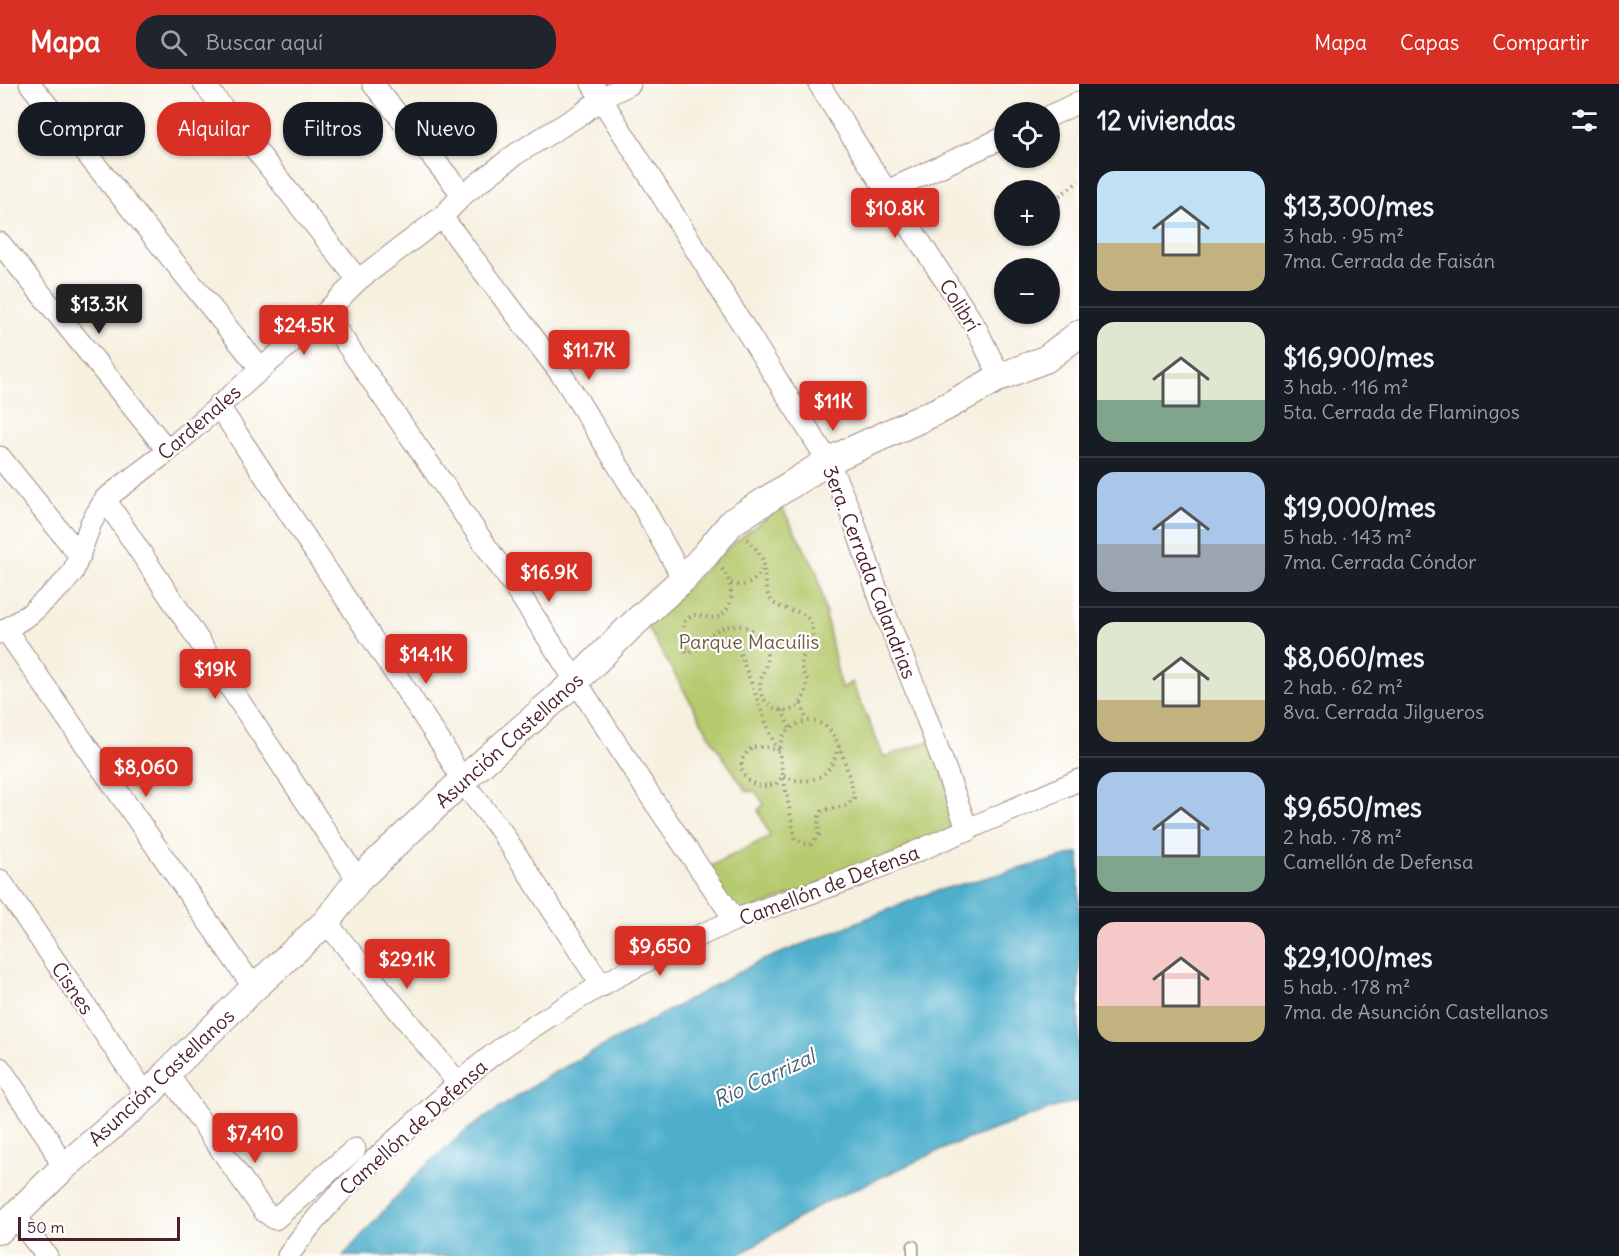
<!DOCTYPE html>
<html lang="es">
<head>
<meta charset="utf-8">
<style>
	:root { --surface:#171b24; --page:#20242c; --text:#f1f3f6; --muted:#9ea1a6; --line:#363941; --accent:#d93025 }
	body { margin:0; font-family:Delius,sans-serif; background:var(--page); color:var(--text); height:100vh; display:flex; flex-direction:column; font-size:22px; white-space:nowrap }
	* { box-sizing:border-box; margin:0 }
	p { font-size:20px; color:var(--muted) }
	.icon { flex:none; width:33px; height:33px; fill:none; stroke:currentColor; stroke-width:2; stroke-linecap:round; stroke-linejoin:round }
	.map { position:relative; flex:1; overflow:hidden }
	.drawer { display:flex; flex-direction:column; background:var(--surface); width:540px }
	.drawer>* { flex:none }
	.hud { position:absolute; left:18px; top:18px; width:570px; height:54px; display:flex; gap:12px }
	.controls { position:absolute; left:994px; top:18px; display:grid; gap:12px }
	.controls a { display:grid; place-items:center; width:66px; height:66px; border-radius:50%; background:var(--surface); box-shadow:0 2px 4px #0004; font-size:30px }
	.scale { position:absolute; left:18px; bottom:15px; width:162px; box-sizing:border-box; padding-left:6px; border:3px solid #4a1f2b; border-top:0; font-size:16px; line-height:21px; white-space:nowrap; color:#4a1f2b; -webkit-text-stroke:4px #fff; paint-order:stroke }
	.price { position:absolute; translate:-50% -51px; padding:0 14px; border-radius:6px; background:var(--accent); color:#fff; font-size:20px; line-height:39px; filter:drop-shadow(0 2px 3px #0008) }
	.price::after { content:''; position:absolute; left:50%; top:36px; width:18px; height:14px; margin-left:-9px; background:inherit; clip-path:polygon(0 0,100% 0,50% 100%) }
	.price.active { background:#222; color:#fff }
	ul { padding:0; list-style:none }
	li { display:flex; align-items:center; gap:18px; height:150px; padding:0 18px }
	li+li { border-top:2px solid var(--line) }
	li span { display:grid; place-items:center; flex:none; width:168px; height:120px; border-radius:18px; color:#555 }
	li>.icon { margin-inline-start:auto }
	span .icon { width:72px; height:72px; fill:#fffc; stroke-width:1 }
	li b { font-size:26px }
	h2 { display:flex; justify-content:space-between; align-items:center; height:72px; padding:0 18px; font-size:26px }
	.tag { padding:0 21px; border-radius:24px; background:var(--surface); box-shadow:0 2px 4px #0004; font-size:21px; line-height:54px }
	.tag.active { background:var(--accent); color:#fff }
	header { display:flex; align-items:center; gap:36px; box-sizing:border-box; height:84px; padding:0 30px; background:var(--accent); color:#fff }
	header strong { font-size:28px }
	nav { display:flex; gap:33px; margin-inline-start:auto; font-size:21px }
	.search { width:420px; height:54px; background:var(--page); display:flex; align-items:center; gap:15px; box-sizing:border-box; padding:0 21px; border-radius:24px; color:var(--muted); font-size:22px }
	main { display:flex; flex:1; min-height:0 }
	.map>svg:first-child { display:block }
</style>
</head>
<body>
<header>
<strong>Mapa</strong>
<div class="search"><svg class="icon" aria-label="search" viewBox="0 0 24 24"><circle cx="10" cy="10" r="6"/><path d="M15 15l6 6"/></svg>Buscar aquí</div>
<nav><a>Mapa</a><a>Capas</a><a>Compartir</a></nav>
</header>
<main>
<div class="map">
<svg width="1079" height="1172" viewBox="0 0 1079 1172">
	<rect width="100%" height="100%" fill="#fff"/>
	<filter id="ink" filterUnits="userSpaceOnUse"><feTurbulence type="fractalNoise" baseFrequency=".0167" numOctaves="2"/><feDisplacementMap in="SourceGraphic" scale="12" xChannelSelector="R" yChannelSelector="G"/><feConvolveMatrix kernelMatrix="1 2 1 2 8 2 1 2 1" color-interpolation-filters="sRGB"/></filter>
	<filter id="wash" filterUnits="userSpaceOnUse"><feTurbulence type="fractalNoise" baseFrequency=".008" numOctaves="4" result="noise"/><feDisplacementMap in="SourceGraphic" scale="24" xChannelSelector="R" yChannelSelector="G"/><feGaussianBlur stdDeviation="1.35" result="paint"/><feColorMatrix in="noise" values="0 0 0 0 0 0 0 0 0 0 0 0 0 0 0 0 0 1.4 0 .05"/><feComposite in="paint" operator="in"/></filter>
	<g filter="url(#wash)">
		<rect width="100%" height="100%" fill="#f6f0df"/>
		<path fill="#b5c96d" stroke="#80744c" stroke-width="1.5" d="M782,424L817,488L841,605L852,598L884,673L932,656L960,746L736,832L705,785L770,752L758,726L764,720L755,707L747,708L715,661L647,542C690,501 731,455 782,424Z"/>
		<path fill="#4dafcc" stroke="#4c677c" stroke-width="1.5" d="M1079,769V1017L1056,1023L952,1061L818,1122L737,1172H343L419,1088L468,1045L548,992L756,879L932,808Z"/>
	</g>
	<g filter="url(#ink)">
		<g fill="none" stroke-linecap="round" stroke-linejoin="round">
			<defs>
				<path id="service" d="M913,1162V1172"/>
				<path id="minor" d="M30,0L260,284
					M204,0L358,196
					M373,0L463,111
					M592,0L828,377L852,432L883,524L923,624L968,747
					M819,0L869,80L975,242L1000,293
					M1050,32L1079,18
					M887,107L1005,53
					M442,133L564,294L640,417L683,495
					M0,159L168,367
					M325,229L524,517L653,716L735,836
					M218,321L443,662L462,697L501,747L602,902
					M0,373L80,472
					M105,415L358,796
					M6,546L254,904
					M0,549L30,530L64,499L73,488L91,439L105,415L168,367L325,229L358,196L442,133L463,111L516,70L583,29L600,15L630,0
					M0,796L147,1012
					M326,838L458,999
					M0,984L48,1054L63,1084
					M167,989L264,1127L275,1135L355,1065
					M14,1131L47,1172
					M288,1172C320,1124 358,1091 400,1052C439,1017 475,981 519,952C585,908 661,867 735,836C777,819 821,807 863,790C936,760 1007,728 1079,696"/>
				<path id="tertiary" d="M0,1146L63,1084L147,1012L167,989L254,904L326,838L358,796L462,697L576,597L628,545L683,495L706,470L732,438L828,377L944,324L1000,293L1046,275L1079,250"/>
			</defs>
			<use href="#service" stroke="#a08885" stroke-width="13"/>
			<use href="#minor" stroke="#a08885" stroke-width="23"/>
			<use href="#tertiary" stroke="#a08885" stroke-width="29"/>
			<path stroke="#a08885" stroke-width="4" stroke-dasharray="1.5 4.5" stroke-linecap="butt" d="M1050,119L1079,97
				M722,485C733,496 736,523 720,532C710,537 702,530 692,531L684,538C681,548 687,562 700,558C706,557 710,551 715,548C727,539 746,539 757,550C784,580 746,593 766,618C770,623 776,625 782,626C801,629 807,610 807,595C789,570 820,565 811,540C805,523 782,529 772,517C762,504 766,491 763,477C760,468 752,461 747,454
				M731,499C745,504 755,499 761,486
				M692,558L685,565L687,569L733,551L773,657L779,667C781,641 812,626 831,647C839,656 853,701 854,714L847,721C825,729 816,718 819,750L811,760L802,759L795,754L783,692
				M801,620L807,637
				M782,626L790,644
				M754,663H766L779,667L783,692L776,700C770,701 762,703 757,701C738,695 736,672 754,663Z
				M784,692C799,700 822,698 831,681C835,676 836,669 839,663"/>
			<use href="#service" stroke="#fff" stroke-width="10"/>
			<use href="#minor" stroke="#fff" stroke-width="21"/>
			<use href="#tertiary" stroke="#fff" stroke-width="27"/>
		</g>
	</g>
	<g text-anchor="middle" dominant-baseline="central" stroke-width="4.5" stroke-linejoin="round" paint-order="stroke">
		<g font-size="20" fill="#4a1f2b" stroke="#fff">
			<text transform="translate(960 221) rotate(58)">Colibrí</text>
			<text transform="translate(199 338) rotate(-41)">Cardenales</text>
			<text transform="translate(870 488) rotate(69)">3era. Cerrada Calandrias</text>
			<text transform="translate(509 656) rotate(-42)">Asunción Castellanos</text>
			<text transform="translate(829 801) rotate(-21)">Camellón de Defensa</text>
			<text transform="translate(73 904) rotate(56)">Cisnes</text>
			<text transform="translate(161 993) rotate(-43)">Asunción Castellanos</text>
			<text transform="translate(413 1043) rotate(-42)">Camellón de Defensa</text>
		</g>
		<g font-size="20" fill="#6f5a42" stroke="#fff">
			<text x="749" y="557">Parque Macuílis</text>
		</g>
		<g font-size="21" font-style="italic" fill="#4b6073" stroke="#fff">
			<text transform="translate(764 994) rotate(-25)">Rio Carrizal</text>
		</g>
	</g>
</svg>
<div class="controls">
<a><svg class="icon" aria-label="locate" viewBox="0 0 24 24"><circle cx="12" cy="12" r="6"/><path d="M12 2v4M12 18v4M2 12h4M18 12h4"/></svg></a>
<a>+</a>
<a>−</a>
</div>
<div class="scale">50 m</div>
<b class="price" style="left:895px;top:155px">$10.8K</b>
<b class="price active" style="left:99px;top:251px">$13.3K</b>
<b class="price" style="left:304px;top:272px">$24.5K</b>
<b class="price" style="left:589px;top:297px">$11.7K</b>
<b class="price" style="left:833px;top:348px">$11K</b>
<b class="price" style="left:549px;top:519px">$16.9K</b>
<b class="price" style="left:426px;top:601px">$14.1K</b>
<b class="price" style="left:215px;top:616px">$19K</b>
<b class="price" style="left:146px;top:714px">$8,060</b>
<b class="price" style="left:660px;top:893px">$9,650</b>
<b class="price" style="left:407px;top:906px">$29.1K</b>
<b class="price" style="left:255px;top:1080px">$7,410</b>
<div class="hud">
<a class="tag">Comprar</a>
<a class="tag active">Alquilar</a>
<a class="tag">Filtros</a>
<a class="tag">Nuevo</a>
</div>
</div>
<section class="drawer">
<h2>12 viviendas<svg class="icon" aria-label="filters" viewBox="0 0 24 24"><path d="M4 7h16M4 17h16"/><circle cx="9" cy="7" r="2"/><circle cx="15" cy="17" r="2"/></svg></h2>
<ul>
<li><span style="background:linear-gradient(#bfe0f5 60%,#c2b280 0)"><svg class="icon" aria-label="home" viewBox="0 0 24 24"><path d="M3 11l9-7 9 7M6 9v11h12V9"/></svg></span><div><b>$13,300/mes</b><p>3 hab. · 95 m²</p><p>7ma. Cerrada de Faisán</p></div></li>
<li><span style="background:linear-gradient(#dfe7d0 65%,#7fa58c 0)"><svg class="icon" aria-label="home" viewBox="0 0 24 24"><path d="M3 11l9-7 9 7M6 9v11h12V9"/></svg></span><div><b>$16,900/mes</b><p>3 hab. · 116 m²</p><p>5ta. Cerrada de Flamingos</p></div></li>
<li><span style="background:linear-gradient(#a9c7e8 60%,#9aa5b1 0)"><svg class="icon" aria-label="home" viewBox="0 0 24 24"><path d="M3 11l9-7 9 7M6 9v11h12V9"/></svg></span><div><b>$19,000/mes</b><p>5 hab. · 143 m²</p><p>7ma. Cerrada Cóndor</p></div></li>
<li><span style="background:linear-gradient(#dfe7d0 65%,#c2b280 0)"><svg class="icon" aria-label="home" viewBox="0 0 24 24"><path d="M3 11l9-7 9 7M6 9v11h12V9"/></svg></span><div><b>$8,060/mes</b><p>2 hab. · 62 m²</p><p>8va. Cerrada Jilgueros</p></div></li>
<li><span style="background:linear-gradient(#a9c7e8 70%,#7fa58c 0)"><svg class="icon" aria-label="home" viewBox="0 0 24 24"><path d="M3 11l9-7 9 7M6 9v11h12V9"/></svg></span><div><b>$9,650/mes</b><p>2 hab. · 78 m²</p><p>Camellón de Defensa</p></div></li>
<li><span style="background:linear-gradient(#f6c9c9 70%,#c2b280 0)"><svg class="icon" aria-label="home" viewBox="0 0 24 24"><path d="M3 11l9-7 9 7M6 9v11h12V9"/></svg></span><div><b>$29,100/mes</b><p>5 hab. · 178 m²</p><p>7ma. de Asunción Castellanos</p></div></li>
</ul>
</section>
</main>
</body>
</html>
